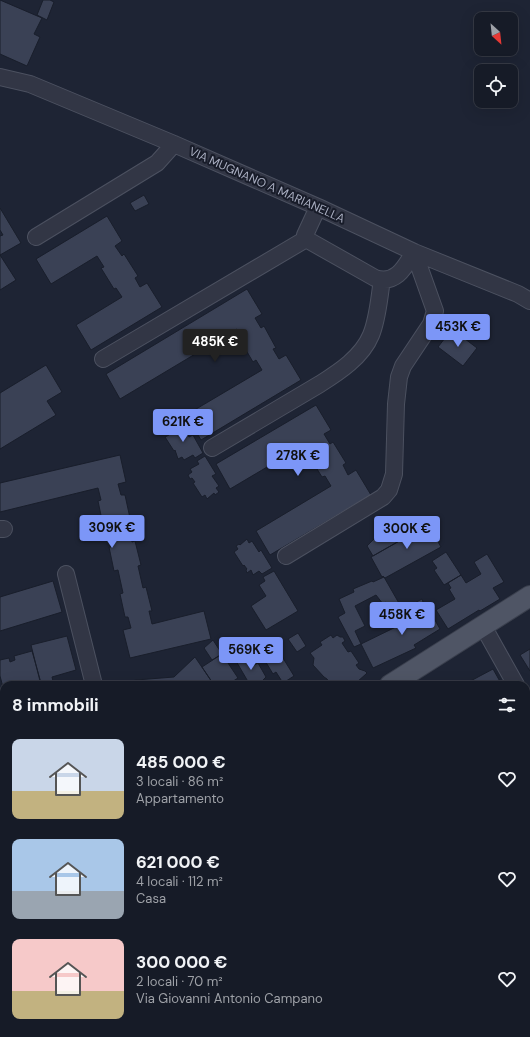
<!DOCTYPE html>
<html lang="it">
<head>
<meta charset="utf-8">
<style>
	:root { --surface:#161b27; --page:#1f242f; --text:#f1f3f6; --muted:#9ea1a7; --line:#353944; --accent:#7c96f7 }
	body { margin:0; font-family:"DM Sans",sans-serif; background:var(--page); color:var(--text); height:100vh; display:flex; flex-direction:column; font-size:15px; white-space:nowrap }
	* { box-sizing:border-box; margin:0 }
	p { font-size:13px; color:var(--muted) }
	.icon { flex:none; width:22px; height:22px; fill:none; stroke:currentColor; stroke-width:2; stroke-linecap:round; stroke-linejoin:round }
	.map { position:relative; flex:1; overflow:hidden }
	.side { position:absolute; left:0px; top:681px; width:530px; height:356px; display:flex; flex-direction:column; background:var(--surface); border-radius:12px 12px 0 0; box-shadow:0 4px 16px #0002,0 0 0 1px var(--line) }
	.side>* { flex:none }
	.needle { width:26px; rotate:153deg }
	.tools { position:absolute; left:474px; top:12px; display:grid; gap:8px }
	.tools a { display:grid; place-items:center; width:44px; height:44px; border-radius:8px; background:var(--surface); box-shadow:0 4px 16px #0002,0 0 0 1px var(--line); font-size:20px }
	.price { position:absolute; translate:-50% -34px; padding:0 9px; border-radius:4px; background:var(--accent); color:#111; font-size:13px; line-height:26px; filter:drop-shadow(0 1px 2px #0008) }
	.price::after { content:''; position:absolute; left:50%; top:24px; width:12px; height:9px; margin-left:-6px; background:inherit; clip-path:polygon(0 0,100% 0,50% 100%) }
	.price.on { background:#222; color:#fff }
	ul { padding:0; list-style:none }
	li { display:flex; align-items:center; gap:12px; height:100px; padding:0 12px }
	li span { display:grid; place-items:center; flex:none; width:112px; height:80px; border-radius:8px; color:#555 }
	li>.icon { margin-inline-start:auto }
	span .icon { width:48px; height:48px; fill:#fffc; stroke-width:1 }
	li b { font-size:17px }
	h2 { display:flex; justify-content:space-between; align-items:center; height:48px; padding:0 12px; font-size:17px }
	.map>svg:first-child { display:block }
</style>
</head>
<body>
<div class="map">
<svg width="530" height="1037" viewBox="0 0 530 1037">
	<rect width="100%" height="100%" fill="#1e2434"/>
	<path fill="#3a4155" stroke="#191e2b" d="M0,0L42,18L34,34L40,37L27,66L0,54Z
		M43,0H50L54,2L47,20L37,15Z
		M144,195L149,204L135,211L130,203Z
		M0,208L21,243L0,255L16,280L0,290V236L3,235L0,230Z
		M107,216L122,241L115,246L122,256L124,254L138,276L135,278L140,287L147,283L162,307L91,350L76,325L122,297L116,288L114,289L101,268L104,267L97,256L51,284L36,259Z
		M247,289L262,314L255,318L261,328L264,326L276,348L273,349L279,359L286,355L301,380L201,440L186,415L262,370L256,360L253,362L240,340L243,339L237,329L120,399L106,374Z
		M452,329L477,348L463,366L438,347Z
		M46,365L62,392L47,401L56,415L0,449V393Z
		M316,405L331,430L324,434L330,444L333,442L346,463L343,465L348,475L356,470L371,495L270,555L256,531L331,486L325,476L322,477L309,456L312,454L306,444L230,489L216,464Z
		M178,424L180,428L183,426L189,437L193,435L203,453L195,458L193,455L184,460L182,457L178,459L175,450L174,451L165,437L169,435L167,431L175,428L174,426Z
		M120,455L126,482L118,484L121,495H125L130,518L127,519L132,542L135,541L141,565L138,566L143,588L146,587L152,611H149L152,624L204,611L211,639L130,658L123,630L131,628L128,617H125L120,594L123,593L118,570L114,571L109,547H112L107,524L103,525L98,501L101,500L98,488L0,512V483Z
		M205,456L216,474L212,476L219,486L216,488L219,492L215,495L214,493L207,499L205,495L202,497L193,483L195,482L192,478L190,479L188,475L192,472L190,469L199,464L197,461Z
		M426,521L441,547L385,578L383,576L382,577L371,557L401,540L399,536Z
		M391,522L401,540L373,556L367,546Z
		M247,539L249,543L252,541L259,552L261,550L272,568L262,574L259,571L253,575L251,570L247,573L246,570L247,569L244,565L243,566L234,552L238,549L236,546L239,544L240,545Z
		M446,552L461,575L444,585L434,570L437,568L432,561Z
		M487,554L504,582L493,588L500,599L480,611L479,610L448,629L436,610L455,599L449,589L451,588L448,583L461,575L466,583L481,574L474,562Z
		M274,571L298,611L266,630L251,606L266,596L259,585L265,581L263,577Z
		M384,577L400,605L391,610L386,602L383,604L376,595L355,606L365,626L355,631L361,644L354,647L338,617L345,613L339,599L354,592L353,589L372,581L373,582Z
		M53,581L62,612L0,631V597Z
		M422,599L424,605L426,604L440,629L414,645L416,648L373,668L361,644L404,623L401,619L413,613L409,606Z
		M298,633L306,646L297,652L288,639Z
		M331,635L333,638L337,635L340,637H343L345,641L342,643L348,652L351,651L359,663L356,665L359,669L365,671L367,673L366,674L357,682L356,685H331L327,679L324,677L313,665L314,658L310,653L322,645L320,642Z
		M67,636L76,670L52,677L54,685H41L31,645Z
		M270,639L272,640L294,676L283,683L276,672L273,674L264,659L268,657L260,645Z
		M213,640L222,654L212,660L204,648Z
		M530,649V671L520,655Z
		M32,651L41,683L33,685L32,682L28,683L29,685H4V691L0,676V660L9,658L10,662L15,660L14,656Z
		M247,653L254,665L258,663L266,677L263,680L266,685H250L236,661L238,660L237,659Z
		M222,654L238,678L227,685H214L202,667Z
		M195,657L214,685H114L136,680L174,677Z
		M493,669L502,685H463Z
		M4,705V716L0,718V706Z
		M4,732V757L1,758L0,734Z
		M530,771V808L526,810V773Z
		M4,781V813L0,815V783Z
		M530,808V823L529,824L526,817V810Z
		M527,821L530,828V837L526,839Z
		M0,835L4,842V855L0,857Z
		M4,959V1007L0,1008V962Z
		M530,981V1013L526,1010V986Z
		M13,1033H34L35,1037H14Z
		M440,1033H502L477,1037H440Z"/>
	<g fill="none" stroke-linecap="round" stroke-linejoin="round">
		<defs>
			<path id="minor" d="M0,77L30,84L174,144L318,207L414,252L518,294L530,301
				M318,207L305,235L306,239L375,278C396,285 405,267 414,252
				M36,237L157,163L174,144
				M103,359L306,239
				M212,448L320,384C339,372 362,357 371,335C378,318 379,298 382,280
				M0,529H4
				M286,556L383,497L389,490L394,474L396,404L399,377L403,366L431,324L435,311L414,252
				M66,574L94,685
				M483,626L516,685
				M526,702L530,709
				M526,750L530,748
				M0,770L4,768"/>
			<path id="major" d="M390,685L530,596
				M0,932L4,930"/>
		</defs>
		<use href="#minor" stroke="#4c5160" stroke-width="18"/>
		<use href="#major" stroke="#3b404e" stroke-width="22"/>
		<use href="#minor" stroke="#323645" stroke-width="16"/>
		<use href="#major" stroke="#4f5565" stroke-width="20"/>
		<defs>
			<path id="rail" d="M526,908L530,904
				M526,920L530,916
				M340,1037L346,1033
				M359,1037L365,1033"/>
		</defs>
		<use href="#rail" stroke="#53596c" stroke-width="4.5"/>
		<use href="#rail" stroke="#181c29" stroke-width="3" stroke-dasharray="9" stroke-linecap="butt"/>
	</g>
	<g text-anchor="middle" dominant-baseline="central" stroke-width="4" stroke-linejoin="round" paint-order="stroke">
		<g font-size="12" fill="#abb0c3" stroke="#181c29">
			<text transform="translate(267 185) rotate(24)">VIA MUGNANO A MARIANELLA</text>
		</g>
	</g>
</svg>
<div class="tools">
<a><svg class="needle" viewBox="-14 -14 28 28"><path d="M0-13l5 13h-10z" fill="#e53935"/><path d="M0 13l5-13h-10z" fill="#9ea1a7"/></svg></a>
<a><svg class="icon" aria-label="locate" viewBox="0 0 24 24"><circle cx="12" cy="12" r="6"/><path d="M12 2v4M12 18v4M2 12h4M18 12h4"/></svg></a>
</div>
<b class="price" style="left:458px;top:348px">453K €</b>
<b class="price on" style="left:215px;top:363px">485K €</b>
<b class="price" style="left:183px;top:443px">621K €</b>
<b class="price" style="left:298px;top:477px">278K €</b>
<b class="price" style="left:112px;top:549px">309K €</b>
<b class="price" style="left:407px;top:550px">300K €</b>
<b class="price" style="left:402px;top:636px">458K €</b>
<b class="price" style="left:251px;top:671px">569K €</b>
<section class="side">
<h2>8 immobili<svg class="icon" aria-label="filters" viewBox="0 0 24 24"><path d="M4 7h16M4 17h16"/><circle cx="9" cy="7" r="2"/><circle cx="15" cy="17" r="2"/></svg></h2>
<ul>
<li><span style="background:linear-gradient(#c9d6e8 65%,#c2b280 0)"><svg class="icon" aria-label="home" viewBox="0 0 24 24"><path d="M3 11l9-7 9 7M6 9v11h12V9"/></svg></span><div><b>485 000 €</b><p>3 locali · 86 m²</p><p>Appartamento</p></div><svg class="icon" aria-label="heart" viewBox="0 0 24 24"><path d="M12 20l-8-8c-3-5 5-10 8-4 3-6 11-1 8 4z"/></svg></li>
<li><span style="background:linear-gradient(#a9c7e8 65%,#9aa5b1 0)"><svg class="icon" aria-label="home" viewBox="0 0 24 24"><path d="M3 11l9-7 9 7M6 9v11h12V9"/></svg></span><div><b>621 000 €</b><p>4 locali · 112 m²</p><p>Casa</p></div><svg class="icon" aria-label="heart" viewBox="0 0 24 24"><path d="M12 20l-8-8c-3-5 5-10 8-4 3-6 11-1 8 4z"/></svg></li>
<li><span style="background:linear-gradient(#f6c9c9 65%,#c2b280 0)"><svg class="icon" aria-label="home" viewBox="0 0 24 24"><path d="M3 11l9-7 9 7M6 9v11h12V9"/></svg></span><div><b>300 000 €</b><p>2 locali · 70 m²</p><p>Via Giovanni Antonio Campano</p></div><svg class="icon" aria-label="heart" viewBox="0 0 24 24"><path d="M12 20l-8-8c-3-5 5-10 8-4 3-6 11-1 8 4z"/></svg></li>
</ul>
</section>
</div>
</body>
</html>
